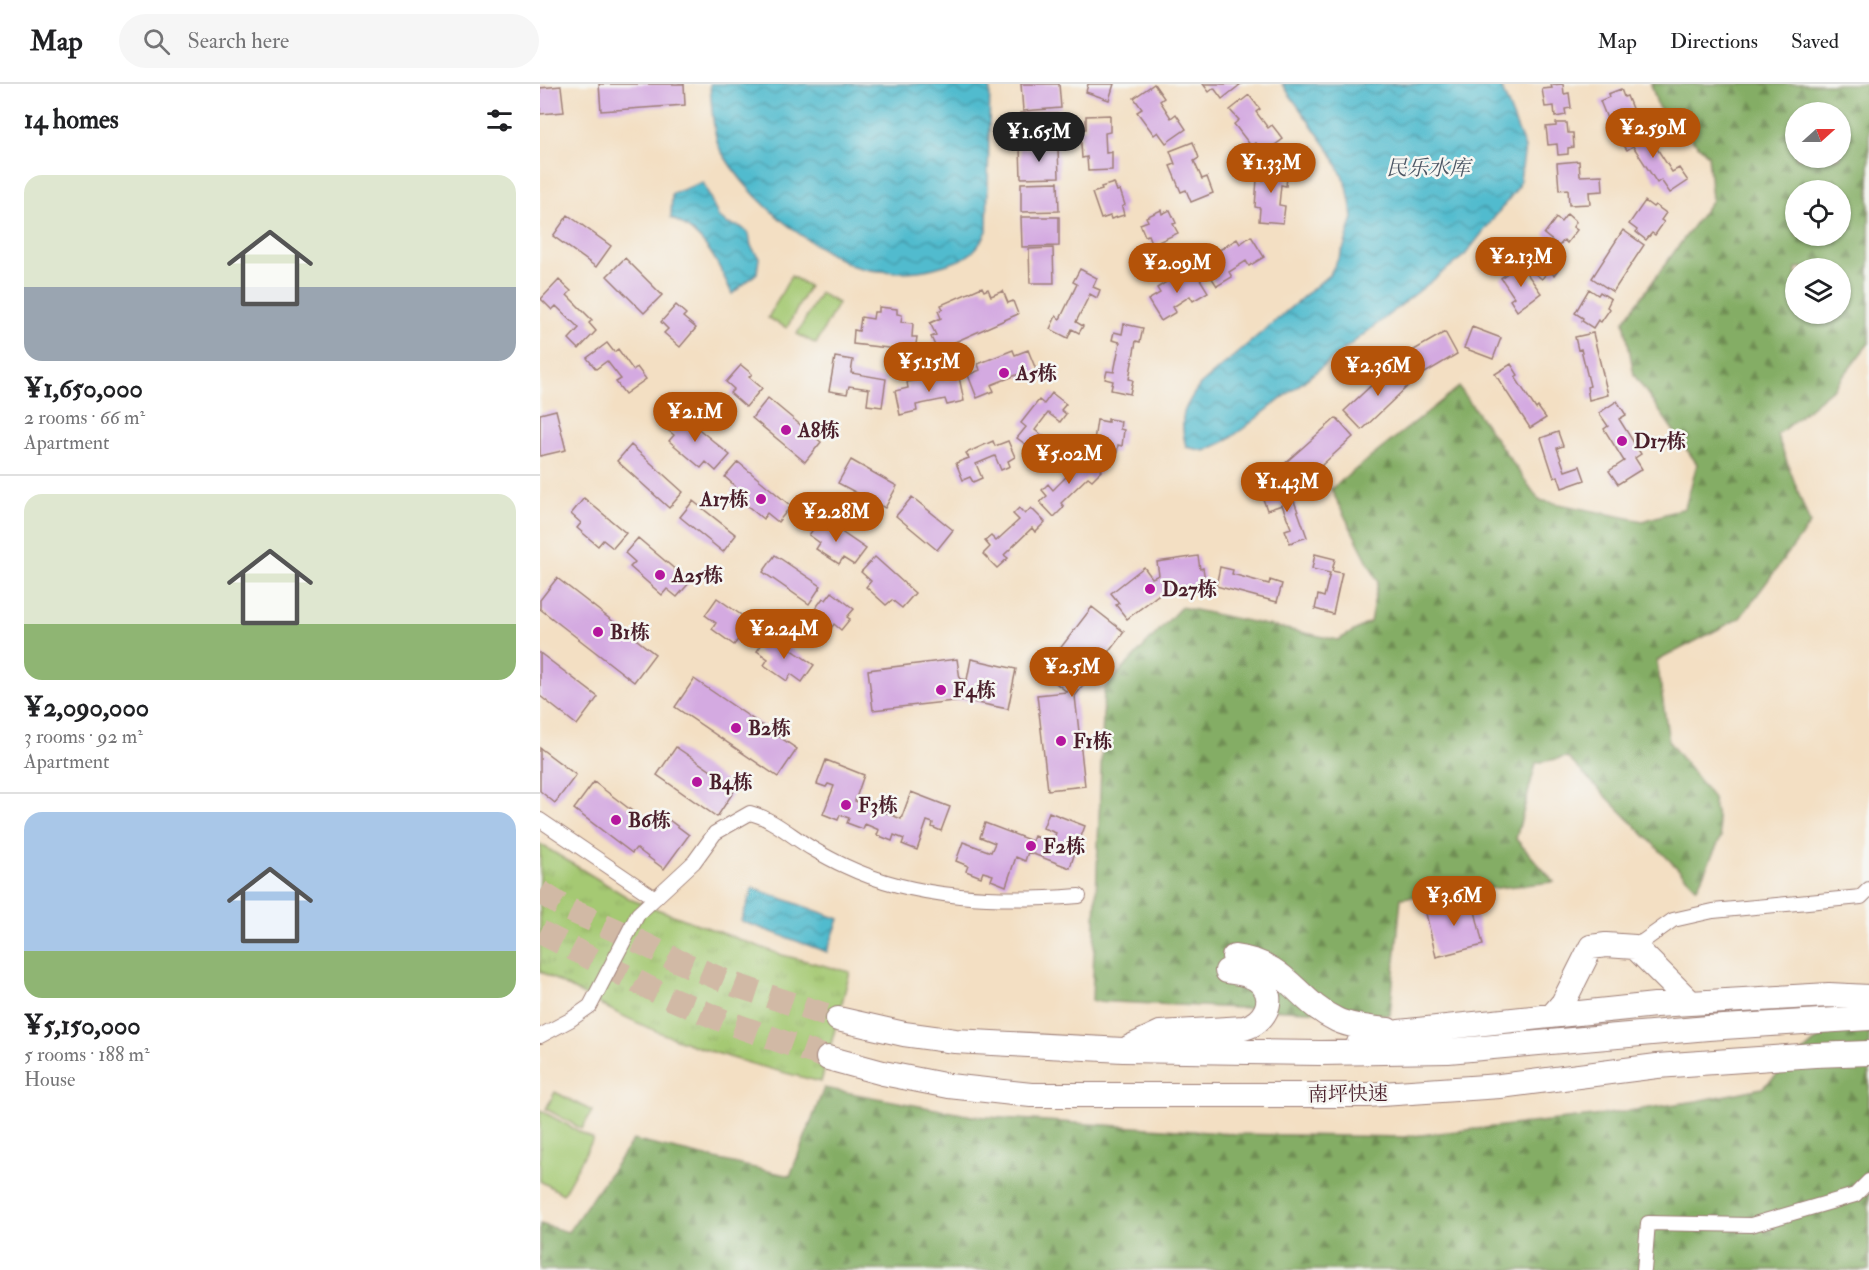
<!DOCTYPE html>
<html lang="en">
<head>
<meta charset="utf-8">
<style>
	:root { --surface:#fff; --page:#f6f6f6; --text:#202124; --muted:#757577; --line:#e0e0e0; --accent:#b45309 }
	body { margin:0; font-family:"IM FELL Double Pica","Noto Serif SC",serif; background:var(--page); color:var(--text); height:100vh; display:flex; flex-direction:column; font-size:22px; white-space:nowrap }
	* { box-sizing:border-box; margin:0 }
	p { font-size:20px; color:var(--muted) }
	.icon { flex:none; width:33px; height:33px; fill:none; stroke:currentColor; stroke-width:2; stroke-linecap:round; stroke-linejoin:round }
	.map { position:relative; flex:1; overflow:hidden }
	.drawer { display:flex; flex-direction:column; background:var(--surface); width:540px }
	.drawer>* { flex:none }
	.needle { width:39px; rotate:69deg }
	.buttons { position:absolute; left:1245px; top:18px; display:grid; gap:12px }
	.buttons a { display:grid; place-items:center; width:66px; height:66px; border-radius:50%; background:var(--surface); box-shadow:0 2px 4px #0004; font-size:30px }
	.price { position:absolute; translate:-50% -51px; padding:0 14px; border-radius:21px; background:var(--accent); color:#fff; font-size:20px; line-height:39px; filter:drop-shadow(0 2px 3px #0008) }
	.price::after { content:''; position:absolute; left:50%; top:36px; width:18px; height:14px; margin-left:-9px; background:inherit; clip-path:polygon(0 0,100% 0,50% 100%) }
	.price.current { background:#222; color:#fff }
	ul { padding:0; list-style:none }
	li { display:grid; align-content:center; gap:12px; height:318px; padding:0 24px }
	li+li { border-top:2px solid var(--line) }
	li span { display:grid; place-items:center; height:186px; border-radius:18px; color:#555 }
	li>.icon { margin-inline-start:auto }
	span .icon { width:108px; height:108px; fill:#fffc; stroke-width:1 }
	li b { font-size:26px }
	h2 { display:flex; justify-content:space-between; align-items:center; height:72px; padding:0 24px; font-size:26px }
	header { display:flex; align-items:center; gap:36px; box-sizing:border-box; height:84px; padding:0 30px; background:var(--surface); border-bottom:2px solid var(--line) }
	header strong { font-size:28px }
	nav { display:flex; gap:33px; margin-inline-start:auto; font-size:21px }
	.search { width:420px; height:54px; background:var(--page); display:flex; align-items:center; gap:15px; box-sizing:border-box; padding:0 21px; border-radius:33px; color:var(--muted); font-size:22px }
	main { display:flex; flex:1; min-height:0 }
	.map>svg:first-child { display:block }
</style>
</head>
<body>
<header>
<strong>Map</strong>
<div class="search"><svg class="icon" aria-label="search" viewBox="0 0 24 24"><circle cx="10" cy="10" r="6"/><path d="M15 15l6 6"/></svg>Search here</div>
<nav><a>Map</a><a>Directions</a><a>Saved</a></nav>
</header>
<main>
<section class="drawer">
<h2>14 homes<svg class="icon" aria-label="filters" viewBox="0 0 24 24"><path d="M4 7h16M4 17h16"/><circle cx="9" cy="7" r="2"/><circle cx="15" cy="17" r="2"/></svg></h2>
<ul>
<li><span style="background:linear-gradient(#dfe7d0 60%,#9aa5b1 0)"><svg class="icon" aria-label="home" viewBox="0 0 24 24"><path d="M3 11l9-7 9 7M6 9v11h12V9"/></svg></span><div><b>¥1,650,000</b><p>2 rooms · 66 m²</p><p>Apartment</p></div></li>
<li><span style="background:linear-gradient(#dfe7d0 70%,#8fb573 0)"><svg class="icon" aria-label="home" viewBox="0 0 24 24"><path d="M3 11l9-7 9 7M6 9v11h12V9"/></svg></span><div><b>¥2,090,000</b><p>3 rooms · 92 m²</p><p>Apartment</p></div></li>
<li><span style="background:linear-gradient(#a9c7e8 75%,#8fb573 0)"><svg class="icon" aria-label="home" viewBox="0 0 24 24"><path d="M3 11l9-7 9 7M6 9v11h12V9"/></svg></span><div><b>¥5,150,000</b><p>5 rooms · 188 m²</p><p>House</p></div></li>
</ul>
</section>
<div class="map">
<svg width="1329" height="1186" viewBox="0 0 1329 1186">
	<defs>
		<pattern id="grass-tufts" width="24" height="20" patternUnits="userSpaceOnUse" patternTransform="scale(1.5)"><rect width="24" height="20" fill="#a5c973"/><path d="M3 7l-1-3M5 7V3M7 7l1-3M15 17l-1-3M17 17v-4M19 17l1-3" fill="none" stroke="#90ac64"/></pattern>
		<pattern id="forest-firs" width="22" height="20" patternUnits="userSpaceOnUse" patternTransform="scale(1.5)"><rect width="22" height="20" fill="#84ad65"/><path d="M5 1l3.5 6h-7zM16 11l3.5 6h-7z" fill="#6e8c53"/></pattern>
		<pattern id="water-waves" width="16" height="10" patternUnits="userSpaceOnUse" patternTransform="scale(1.5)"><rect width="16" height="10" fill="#51bbce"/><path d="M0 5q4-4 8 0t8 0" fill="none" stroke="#4597a7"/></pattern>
	</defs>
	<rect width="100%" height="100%" fill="#f6f6f2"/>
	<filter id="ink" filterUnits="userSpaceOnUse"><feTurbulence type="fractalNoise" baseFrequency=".0167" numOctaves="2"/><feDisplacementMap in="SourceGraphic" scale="12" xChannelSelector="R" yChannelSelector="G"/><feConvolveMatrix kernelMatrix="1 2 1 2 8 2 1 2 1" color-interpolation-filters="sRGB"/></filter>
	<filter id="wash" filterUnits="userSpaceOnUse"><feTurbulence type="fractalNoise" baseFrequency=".008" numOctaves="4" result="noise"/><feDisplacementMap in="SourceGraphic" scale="24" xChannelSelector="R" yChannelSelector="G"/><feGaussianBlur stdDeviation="1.35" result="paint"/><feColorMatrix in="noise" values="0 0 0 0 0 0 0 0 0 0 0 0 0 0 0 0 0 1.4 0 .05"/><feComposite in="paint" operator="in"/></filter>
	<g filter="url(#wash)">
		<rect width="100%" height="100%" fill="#f3dfc3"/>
		<path fill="url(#grass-tufts)" stroke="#78744f" stroke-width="1.5" d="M0,760L92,816L242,871L310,888L281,998C232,986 183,973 136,955C88,937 44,912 0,887Z"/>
		<path fill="url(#forest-firs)" stroke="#676648" stroke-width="1.5" fill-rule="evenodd" d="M1111,0H1329V259L1295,303L1237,351L1270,440L1200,534L1117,577L1129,658L1173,714L1181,753L1157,804L1027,673L996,679L976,755L1014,798L861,814L850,931L552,917L564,605L641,523L798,556L830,538L838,498L791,405L919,303L999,416L1103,437L1145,424L1157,380L1094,291L1084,237L1172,116L1168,71L1118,23ZM1256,28H1300V74H1256ZM1256,106H1300V152H1256ZM1256,184H1300V230H1256Z
			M1329,910V1186H0V1140L28,1148L93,1056L250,1092L284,1004L433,1032L697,1050L863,1053L1054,1032L1157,1017L1222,1004Z"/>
		<path fill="#a5c973" stroke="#78744f" stroke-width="1.5" d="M251,192L269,202L247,244L228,234Z
			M280,209L298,219L276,260L257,250Z
			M15,1008L52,1027L42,1045L6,1025Z
			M0,1026L53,1055L23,1110L0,1097Z"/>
		<path fill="url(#water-waves)" stroke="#4e6d7c" stroke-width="1.5" d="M170,0H450L447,147C435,173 421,177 394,184C372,190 335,189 313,182C305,179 297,173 289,169C247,145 206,109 181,67C173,55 171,16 170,0Z
			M742,0H960L985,64L979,102L925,171L704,344L684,358L665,367L646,363C639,333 642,326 660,301L790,190L804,163L813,134L807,102L792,70Z
			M163,98L179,134L188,140L201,143L209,150L211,162L219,174L217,189L192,210C178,178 165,150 131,134L132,110Z
			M213,804L299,835L287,868L201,837Z"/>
		<g id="blocks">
			<path fill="#d4aae1" d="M59,0H144L145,21L61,27Z
				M481,0H519L521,24L483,27Z
				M548,0H574L569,16L546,8Z
				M614,0L624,14L620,17L631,34L636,30L646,45L626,59L618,48L614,51L597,28L602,25L594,14Z
				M663,0H701L682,15L674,4L669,8Z
				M1023,0L1024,10L1029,9L1031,24L1025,25L1026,31L1015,33L1014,22L1005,23L1002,5L1012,4L1011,1Z
				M21,2L24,28L0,30V4Z
				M1081,5L1084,13L1087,12L1093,27L1090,28L1093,36L1081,41L1080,39L1070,42L1060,17L1069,13L1068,10Z
				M709,11L720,25L716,28L728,44L732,41L743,55L724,69L716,59L711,62L694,40L699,36L690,26Z
				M480,29H517L518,58L481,59Z
				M570,31V48L565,49L566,69L572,68V86L548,87L547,73L542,74L540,45H546V32Z
				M1016,39H1027L1028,49H1033L1034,63L1028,64V70L1018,71L1017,60L1008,61L1006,43L1016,42Z
				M1096,41L1105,54L1109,52L1132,88L1139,84L1148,97L1130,109L1121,96L1117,99L1093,62L1087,66L1078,53Z
				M653,58L659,74L654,77L662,95L667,93L673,109L651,118L646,106L641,108L630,82L635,80L630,67Z
				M480,64H518L519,93L481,94Z
				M1039,77L1040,92L1062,91L1063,107L1049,108L1050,120L1029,121L1028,105L1019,106L1017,79Z
				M723,82L748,84L746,102L741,101L739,121L745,122L743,139L719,137L720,124L715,123L717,95L723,96Z
				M518,98L519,127L481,128V99Z
				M574,99L577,107L580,106L585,121L582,123L584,131L571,135L570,132L561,135L552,109L562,106L561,103Z
				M1105,117L1113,123L1115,121L1126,129L1121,136L1124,138L1115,151L1112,149L1106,156L1096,148L1097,146L1089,140Z
				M621,126L622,130L630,126L636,139L633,140L638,149L612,161L608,151L605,152L600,140L608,137L606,133Z
				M1027,130L1036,138L1033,143L1037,146L1027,159L1024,156L1019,162L1004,150L1016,134L1021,138Z
				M28,131L71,162L56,183L13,152Z
				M481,133H519V162L482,163Z
				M1083,146L1104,161L1073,208L1052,194Z
				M711,152L724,173L709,182L706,177L689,188L692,193L677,202L664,182L676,174L673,170L697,155L700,160Z
				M999,160L1018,175L1016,178L1021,182L1014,191L1008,187L1002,195L983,181Z
				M513,164L514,199H490L489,165Z
				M85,174L122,211L104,229L67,192Z
				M974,184L977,188L983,184L1001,209L977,227L970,216L974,213L961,194Z
				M540,185L557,194L553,203L560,206L557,214L550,210L536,238L543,242L539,249L532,245L528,254L510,245L516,232L520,235L537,200L533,198Z
				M655,187L668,208L653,217L650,212L633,223L636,228L621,237L608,216L620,209L617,204L640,189L643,194Z
				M19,196L31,207L27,211L52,236L49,239L56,247L39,265L29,255L39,244L16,222L12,226L1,215Z
				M442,203L444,207L448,205L451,212L463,207L468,219L473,217L478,230L397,266L391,253L396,251L390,239L401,234L398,227L403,225L401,221Z
				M1049,205L1058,211L1060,208L1071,215L1067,223L1070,225L1061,238L1058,236L1053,244L1042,237L1043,234L1035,229Z
				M136,221L146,230L143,233L156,244L140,263L124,249L128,245L121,238Z
				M339,223L357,225V230L362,231L361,238L373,239L372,253H377L375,267L313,260L314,246L319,247L321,233L333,235L334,228H339Z
				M584,240L603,244L600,258L596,257L589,295L593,296L590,310L571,306L573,297L565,295L567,287L574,288L580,258L572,256L574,248L582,250Z
				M932,243L961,254L953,275L924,264Z
				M905,248L917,270L880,292L867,270Z
				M1053,249L1068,311L1049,316L1047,303L1050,302L1041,265L1038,266L1035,253Z
				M67,259L74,268L78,265L93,286L97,283L106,295L85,310L76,298L81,295L67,277L56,285L47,274Z
				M473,266L475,271L488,266L497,288L481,295L479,290L451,301L454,307L437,314L428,291L440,286L438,280Z
				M295,273L313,276L311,289L346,295L342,323L327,321L329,305L309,302L307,310L289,307Z
				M854,280L872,298L822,346L804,327Z
				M971,280L978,291L975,293L996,325L998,323L1006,334L990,344L955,290Z
				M201,281L212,290L209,293L222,304L206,323L190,309L194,305L186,298Z
				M404,291L406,296L419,293L424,317L407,321L405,315L376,321L377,327L360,331L355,307L368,304L367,298Z
				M512,309L526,320L521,326L526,330L520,338L508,329L495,346L507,355L501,363L496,359L492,365L477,354L486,343L481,339L499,316L504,320Z
				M228,314L281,358L265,378L212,334Z
				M1077,317L1086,331L1079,335L1101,370L1095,374L1102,385L1078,400L1069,387L1084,377L1064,345L1068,342L1059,329Z
				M16,326L26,366L0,372V330Z
				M137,327L190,371L176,387L166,378L161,384L129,357L134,351L124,343Z
				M796,334L813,353L762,399L744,380Z
				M568,335L581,337L580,345L584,346L582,362L578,361L577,370L563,368L564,365L553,364L557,336L568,338Z
				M1018,348L1023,362L1017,364L1025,387L1040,382L1045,396L1022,404L1018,392L1014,394L1001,354Z
				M453,357L455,362L468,357L475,373L468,377L470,382L461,386L455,372L436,380L442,394L433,398L430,393L423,396L416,379L429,374L426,369Z
				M91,361L143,408L129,424L77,377Z
				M548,372L562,386L552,396L548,393L521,419L524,423L514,433L500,418L507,412L502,406L508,400L513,406L535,384L530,378L536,373L541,379Z
				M311,376L357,402L345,424L298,399Z
				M198,378L251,422L238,438L227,429L223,435L191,408L195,402L185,393Z
				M745,404L749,416L753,414L767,453L750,459L745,446L751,444L742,421L727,426L722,412Z
				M372,413L413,446L397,466L356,432Z
				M44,414L86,449L73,464L63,456L58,462L37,444L41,439L31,430Z
				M153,417L196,451L183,468L140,433Z
				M479,424L485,430L491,424L505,438L495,448L492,444L464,471L468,474L457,484L443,470L450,463L445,457L451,452L456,457L479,436L473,430Z
				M281,434L326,465L314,481L303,474L299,480L276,465L280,459L269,451Z
				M98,454L150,498L137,513L127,505L122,511L90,483L95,478L85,469Z
				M775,470L795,475L792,487L802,489L793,530L775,525L778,511L784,513L790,489L772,485Z
				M235,471L281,502L269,520L223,488Z
				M658,472L660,485L663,484L666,502L622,508L587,535L576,521L579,519L571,509L604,483L612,494L619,491L617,478Z
				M335,473L375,509L362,524L352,516L346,521L326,503L331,497L321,488Z
				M680,483L693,486L692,490L729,500L730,496L742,500L737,518L676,502Z
				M17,494L115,570L94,598L0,525V516Z
				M292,508L314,525L307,533L310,535L301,546L294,540L292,543L279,533L282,530L275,525L283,514L286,516Z
				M177,514L221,545L210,562L199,554L194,561L172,545L176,539L165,531Z
				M552,523L584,548L535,612L545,702L508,706L497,611L527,608L502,588Z
				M229,550L274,581L262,598L251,590L247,597L224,581L228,575L217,567Z
				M0,569L58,613L37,641L0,612Z
				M417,575L420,595L427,596L431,575L476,585L468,625L423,616L333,626L328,586Z
				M154,595L257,665L238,693L135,623Z
				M136,663L196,704L177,733L117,691Z
				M0,664L36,691L15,719L0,707Z
				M286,676L324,691L315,717L348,727L347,729L361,735L371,708L410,723L401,747L392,743L393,739L387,737L377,766L362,760L364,755L354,751L352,757L337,751L339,746L325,740L323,745L307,739L309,734L300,731L298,736L283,730L294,702L288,700L286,703L277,700Z
				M54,698L112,742L121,730L149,751L124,785L96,764L92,769L34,725Z
				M509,728L545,742L539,758L531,755L527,765L535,768L530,784L488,768L485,777L476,773L466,802L451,796L453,791L443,788L441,793L426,787L428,782L416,777L423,758L451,768L455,759L440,753L445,739L492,757L494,752L512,759L516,749L503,744Z
				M932,814L943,861L896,873L885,825Z"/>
		</g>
	</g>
	<g filter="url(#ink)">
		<use href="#blocks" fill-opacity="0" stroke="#9e7f77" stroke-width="1.5"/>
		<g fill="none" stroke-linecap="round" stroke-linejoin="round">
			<path stroke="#d1b9a5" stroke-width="24" stroke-dasharray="24 12" stroke-linecap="butt" d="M0,808L27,825L78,847L138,877L195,901L298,935
				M0,848L121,910L184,937L288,974"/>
			<defs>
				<path id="street" d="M0,736L115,814
					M1095,863L1133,836L1173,827L1321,813L1329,805
					M0,952L30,936L50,922L98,830L154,778L175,749L210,729C234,735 252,753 273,765C283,771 294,777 305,782C376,816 462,818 539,812
					M1104,1186L1108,1139L1211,1141L1315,1111L1329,1097"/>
				<path id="highway" d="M694,873C748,879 755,916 797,936C812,943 831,944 848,946
					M1012,932L1023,919L1051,863L1066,861L1095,863L1150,918
					M298,935L364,950L415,957L583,966L780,969L908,967L1168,944L1329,934
					M819,959L859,948L1115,921L1289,911L1329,913
					M590,963L620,949L704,944C723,939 737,917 722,900C713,890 700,889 687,887
					M288,974L343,989L409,1002L491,1011H827L960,1002L1117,982L1275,971L1329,969"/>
			</defs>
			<use href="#street" stroke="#9e7f77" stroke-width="16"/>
			<use href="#highway" stroke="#9e7f77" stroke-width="26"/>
			<use href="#street" stroke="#fff" stroke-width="14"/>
			<use href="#highway" stroke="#fff" stroke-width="24"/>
		</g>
	</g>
	<g fill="#b5179e" stroke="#f6f6f2" stroke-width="2">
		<circle cx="464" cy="289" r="6"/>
		<circle cx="246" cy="346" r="6"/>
		<circle cx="1082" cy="357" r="6"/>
		<circle cx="221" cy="415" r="6"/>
		<circle cx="120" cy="491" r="6"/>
		<circle cx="610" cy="505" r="6"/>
		<circle cx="58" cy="548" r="6"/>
		<circle cx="401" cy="606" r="6"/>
		<circle cx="196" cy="644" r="6"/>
		<circle cx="521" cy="657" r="6"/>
		<circle cx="157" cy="698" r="6"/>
		<circle cx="306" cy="721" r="6"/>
		<circle cx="76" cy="736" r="6"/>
		<circle cx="491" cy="762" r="6"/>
	</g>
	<g text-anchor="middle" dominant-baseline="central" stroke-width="5" stroke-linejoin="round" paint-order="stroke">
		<g font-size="20" font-weight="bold" fill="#4a1f2b" stroke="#f6f6f2" text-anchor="start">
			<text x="476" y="289">A5栋</text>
			<text x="258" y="346">A8栋</text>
			<text x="1094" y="357">D17栋</text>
			<text x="209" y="415" text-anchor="end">A17栋</text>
			<text x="132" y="491">A25栋</text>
			<text x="622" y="505">D27栋</text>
			<text x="70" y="548">B1栋</text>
			<text x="413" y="606">F4栋</text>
			<text x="208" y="644">B2栋</text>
			<text x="533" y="657">F1栋</text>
			<text x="169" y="698">B4栋</text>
			<text x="318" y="721">F3栋</text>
			<text x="88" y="736">B6栋</text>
			<text x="503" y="762">F2栋</text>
		</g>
		<g font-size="20" fill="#4a1f2b" stroke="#f6f6f2">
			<text transform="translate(808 1010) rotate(-1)">南坪快速</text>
		</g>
		<g font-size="21" font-style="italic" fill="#4c5664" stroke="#f6f6f2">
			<text x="888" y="84">民乐水库</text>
		</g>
	</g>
</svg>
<div class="buttons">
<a><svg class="needle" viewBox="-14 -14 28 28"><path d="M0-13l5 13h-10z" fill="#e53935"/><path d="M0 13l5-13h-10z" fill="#757577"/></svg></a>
<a><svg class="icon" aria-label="locate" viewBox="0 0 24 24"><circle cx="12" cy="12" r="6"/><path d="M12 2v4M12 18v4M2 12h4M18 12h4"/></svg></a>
<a><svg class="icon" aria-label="layers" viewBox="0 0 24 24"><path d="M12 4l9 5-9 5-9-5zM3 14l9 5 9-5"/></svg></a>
</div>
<b class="price" style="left:1113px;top:75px">¥2.59M</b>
<b class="price current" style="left:499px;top:79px">¥1.65M</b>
<b class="price" style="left:731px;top:110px">¥1.33M</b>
<b class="price" style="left:981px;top:204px">¥2.13M</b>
<b class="price" style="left:637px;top:210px">¥2.09M</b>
<b class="price" style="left:389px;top:309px">¥5.15M</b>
<b class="price" style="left:838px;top:313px">¥2.36M</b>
<b class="price" style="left:155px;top:359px">¥2.1M</b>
<b class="price" style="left:529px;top:401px">¥5.02M</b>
<b class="price" style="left:747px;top:429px">¥1.43M</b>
<b class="price" style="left:296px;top:459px">¥2.28M</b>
<b class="price" style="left:244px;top:576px">¥2.24M</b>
<b class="price" style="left:532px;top:614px">¥2.5M</b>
<b class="price" style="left:914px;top:843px">¥3.6M</b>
</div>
</main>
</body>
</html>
